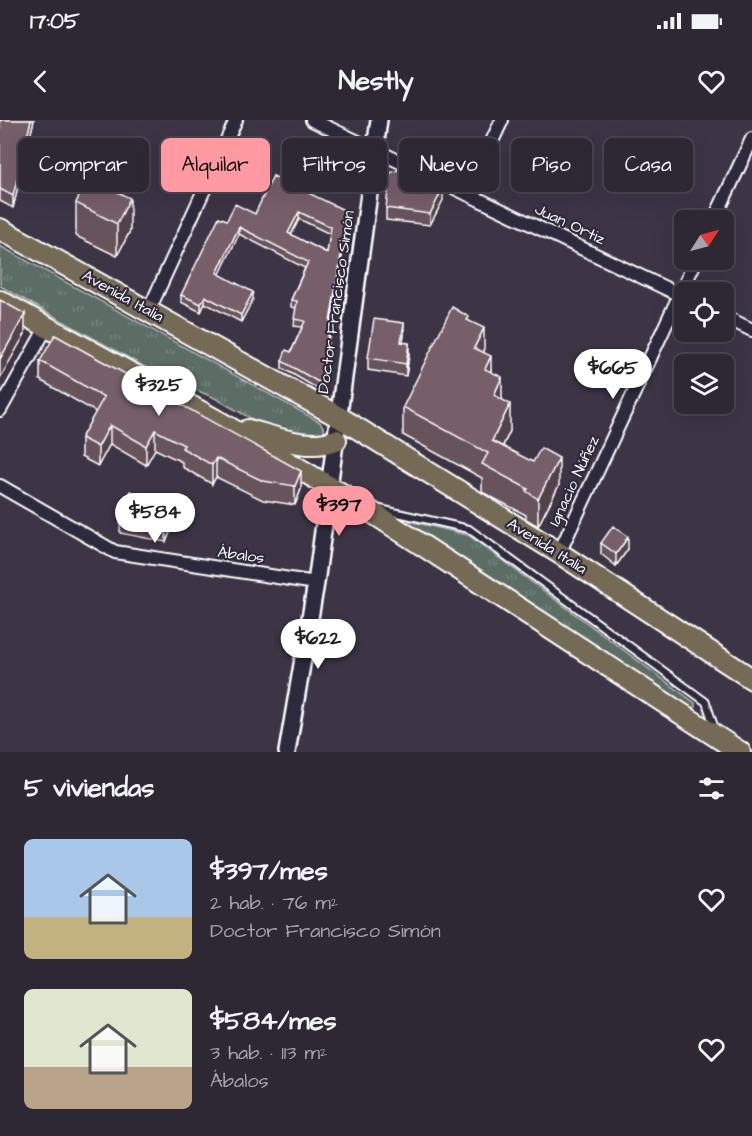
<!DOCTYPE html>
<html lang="es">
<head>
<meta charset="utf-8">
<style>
	:root { --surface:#2e2834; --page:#3a3440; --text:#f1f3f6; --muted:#a7a6ac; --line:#49444f; --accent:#ff9aa2 }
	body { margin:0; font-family:"Architects Daughter",sans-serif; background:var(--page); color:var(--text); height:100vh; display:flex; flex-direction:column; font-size:22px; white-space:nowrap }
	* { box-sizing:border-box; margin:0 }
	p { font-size:20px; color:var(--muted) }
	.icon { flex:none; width:33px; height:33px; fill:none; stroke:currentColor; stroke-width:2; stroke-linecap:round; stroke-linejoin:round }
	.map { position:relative; height:632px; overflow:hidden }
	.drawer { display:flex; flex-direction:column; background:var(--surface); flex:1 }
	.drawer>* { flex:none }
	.hud { position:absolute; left:18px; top:18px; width:717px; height:54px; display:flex; gap:12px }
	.needle { width:39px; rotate:54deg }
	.controls { position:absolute; left:674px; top:90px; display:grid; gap:12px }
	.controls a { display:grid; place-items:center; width:60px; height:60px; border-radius:9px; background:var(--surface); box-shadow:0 6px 24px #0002,0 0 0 2px var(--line); font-size:30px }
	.price { position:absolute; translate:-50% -51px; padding:0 14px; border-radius:21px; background:#fff; color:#222; font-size:20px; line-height:39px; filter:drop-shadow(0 2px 3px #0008) }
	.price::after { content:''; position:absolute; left:50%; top:36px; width:18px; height:14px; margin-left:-9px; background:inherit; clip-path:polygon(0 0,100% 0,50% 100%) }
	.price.active { background:var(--accent); color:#111 }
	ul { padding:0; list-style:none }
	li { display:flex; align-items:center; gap:18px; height:150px; padding:0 24px }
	li span { display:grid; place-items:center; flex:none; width:168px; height:120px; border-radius:9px; color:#555 }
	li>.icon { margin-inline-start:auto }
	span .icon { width:72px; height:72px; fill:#fffc; stroke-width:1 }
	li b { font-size:26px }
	h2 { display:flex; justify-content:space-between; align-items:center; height:72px; padding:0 24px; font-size:26px }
	.chip { padding:0 21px; border-radius:9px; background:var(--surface); box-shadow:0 6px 24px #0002,0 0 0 2px var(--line); font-size:21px; line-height:54px }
	.chip.active { background:var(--accent); color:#111 }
	.status { display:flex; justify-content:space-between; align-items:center; height:42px; padding:0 30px; background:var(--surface); direction:ltr }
	.status svg { height:16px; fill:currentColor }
	header { display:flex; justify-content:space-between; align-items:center; height:78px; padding:0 24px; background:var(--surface); font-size:27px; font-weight:800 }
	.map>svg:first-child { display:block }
</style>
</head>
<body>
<div class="status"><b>17:05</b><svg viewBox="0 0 49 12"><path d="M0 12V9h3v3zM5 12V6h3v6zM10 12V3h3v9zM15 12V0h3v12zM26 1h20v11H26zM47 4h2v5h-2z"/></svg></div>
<header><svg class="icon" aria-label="back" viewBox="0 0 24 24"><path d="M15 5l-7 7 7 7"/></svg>Nestly<svg class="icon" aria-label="heart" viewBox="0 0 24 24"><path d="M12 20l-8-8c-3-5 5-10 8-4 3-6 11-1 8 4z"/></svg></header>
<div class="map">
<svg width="752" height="632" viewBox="0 0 752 632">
	<defs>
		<pattern id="grass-tufts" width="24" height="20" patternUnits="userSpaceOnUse" patternTransform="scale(1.5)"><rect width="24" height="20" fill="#5b6d66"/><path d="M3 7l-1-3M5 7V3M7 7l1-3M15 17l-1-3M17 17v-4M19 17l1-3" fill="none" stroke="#74837d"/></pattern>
	</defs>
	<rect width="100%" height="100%" fill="#3d3546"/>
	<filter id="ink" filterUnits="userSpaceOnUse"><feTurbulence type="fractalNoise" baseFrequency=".0167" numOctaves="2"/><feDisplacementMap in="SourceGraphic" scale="12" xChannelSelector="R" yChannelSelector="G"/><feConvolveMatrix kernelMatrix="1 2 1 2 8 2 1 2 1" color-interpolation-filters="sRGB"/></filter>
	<g filter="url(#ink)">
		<path fill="url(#grass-tufts)" stroke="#adb6b2" stroke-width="1.5" d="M0,126L320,302L324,308V316L316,320L259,303L213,277L163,257L0,166Z
			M409,401L468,415L695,583V587L692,588L408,404Z"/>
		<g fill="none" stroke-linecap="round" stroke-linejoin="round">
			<defs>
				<path id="service" d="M380,389L469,409L706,582L715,609"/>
				<path id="minor" d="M312,0L684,177
					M467,74L502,0
					M714,100L752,19
					M149,190L236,0
					M723,196L752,210
					M0,290L46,208
					M0,366L115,432L316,463
					M559,433L696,140"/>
				<path id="tertiary" d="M287,632L316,463L379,0"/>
				<path id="primary" d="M0,109L339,297L559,433L752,559
					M0,181L225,305L359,384L740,632
					M248,310C276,317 308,331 336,320"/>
			</defs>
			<use href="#service" stroke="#fff" stroke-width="10"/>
			<use href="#minor" stroke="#fff" stroke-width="16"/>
			<use href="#tertiary" stroke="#fff" stroke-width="20"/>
			<use href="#primary" stroke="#fff" stroke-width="24"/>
			<use href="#service" stroke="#2f2a3d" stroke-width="6"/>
			<use href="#minor" stroke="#2f2a3d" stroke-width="12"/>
			<use href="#tertiary" stroke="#2f2a3d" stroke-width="15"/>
			<use href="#primary" stroke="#756a55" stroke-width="20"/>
		</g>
		<path fill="#66525b" stroke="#fff" stroke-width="1.5" fill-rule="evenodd" d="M0,0H34L13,88L0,81Z
			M273,56L348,99L320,270L282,248V241L291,232L302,207L294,206L296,188L291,187V180L305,148L239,114L219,154L253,179L241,202L205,183L201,192L181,182V175L227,100L255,94ZM299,99L330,114L327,133L291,115Z
			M418,56L443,80L430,105L386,100V88Z
			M88,58L130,111L117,136L76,116V83Z
			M469,201L484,232L502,279L510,311L503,326L559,365L538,406L526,399V395L482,372V358L403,315V287Z
			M404,215L403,222L409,235L406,256L368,250V238Z
			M40,241L301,369L295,385L263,380L216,357L212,364L182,347V342L155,329L146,345L110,324L98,346L81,337V318L96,292L40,260Z
			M177,396L166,422L120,413V404Z
			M601,423L628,429L616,446L601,434Z"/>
		<path fill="#53424a" stroke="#fff" stroke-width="1.5" d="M31,0H34L13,88V76Z
			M443,68V80L430,105V94Z
			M130,78V111L117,136V104Z
			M299,92V99L288,120V113Z
			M348,92V99L320,270V263Z
			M239,107V114L217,160V153Z
			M253,172V179L241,202V195Z
			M205,176V183L201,192V184Z
			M25,194V214L0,258V239Z
			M404,203V215L401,234V222Z
			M484,208V235L474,228Z
			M409,223V235L406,256V244Z
			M491,236V263L485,249Z
			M502,257V284L494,275Z
			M510,284V311L492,348V321Z
			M110,305V324L98,346V327Z
			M155,310V329L146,345V326Z
			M216,338V357L212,364V345Z
			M559,338V365L538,406V379Z
			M301,351V369L295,385V366Z
			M177,387V396L166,422V412Z
			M628,417V429L616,446V434Z"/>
		<path fill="#775f6a" stroke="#fff" stroke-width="1.5" fill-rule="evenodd" d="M0,0H31L13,76L0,69Z
			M406,47L418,53L416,56L443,68L430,94L386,88L390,53Z
			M273,56L348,92L320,263L282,241L286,230L291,232L305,201L294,199L297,181L291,180L308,142L239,107L217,153L253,172L241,195L205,176L201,184L181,175L219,97L227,100L235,84L255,94ZM299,92L331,107L327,133L288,113Z
			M88,58L130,78L117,104L76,83Z
			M0,180L25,194L0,239Z
			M452,187L469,197L467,200L484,208L474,228L491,236L485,249L502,257L494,275L510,284L492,321L533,342L541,328L559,338L538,379L526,371L528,369L482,344L488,333L403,287Z
			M374,199L404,203L401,222L409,223L406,244L368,238Z
			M55,215L301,351L295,366L263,361L216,338L212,345L182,328L184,325L155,310L146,326L110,305L98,327L81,318L104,277L40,241Z
			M130,371L158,385L160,379L177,387L166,412L120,404Z
			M613,406L628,417L616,434L601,423Z"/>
	</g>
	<g text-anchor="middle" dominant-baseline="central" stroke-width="4.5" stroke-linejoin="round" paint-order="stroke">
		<g font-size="16" fill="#fff" stroke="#2f2a3d">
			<text transform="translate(570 104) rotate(25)">Juan Ortiz</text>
			<text transform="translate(123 176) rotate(29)">Avenida Italia</text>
			<text transform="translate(336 182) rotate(-82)">Doctor Francisco Simón</text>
			<text transform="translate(574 361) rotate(-65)">Ignacio Núñez</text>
			<text transform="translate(547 426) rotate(32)">Avenida Italia</text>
			<text transform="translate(241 435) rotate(8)">Ábalos</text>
		</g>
	</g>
</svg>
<div class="controls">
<a><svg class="needle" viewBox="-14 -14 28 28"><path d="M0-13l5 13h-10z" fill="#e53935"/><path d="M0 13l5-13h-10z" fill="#a7a6ac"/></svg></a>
<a><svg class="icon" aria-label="locate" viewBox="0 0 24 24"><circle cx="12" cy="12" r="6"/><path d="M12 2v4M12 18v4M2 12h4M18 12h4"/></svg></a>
<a><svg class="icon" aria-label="layers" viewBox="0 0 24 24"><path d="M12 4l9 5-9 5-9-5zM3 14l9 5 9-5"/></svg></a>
</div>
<b class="price" style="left:613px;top:280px">$665</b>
<b class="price" style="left:159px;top:297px">$325</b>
<b class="price active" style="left:339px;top:417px">$397</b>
<b class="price" style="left:155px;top:424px">$584</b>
<b class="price" style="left:318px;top:550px">$622</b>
<div class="hud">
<a class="chip">Comprar</a>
<a class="chip active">Alquilar</a>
<a class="chip">Filtros</a>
<a class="chip">Nuevo</a>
<a class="chip">Piso</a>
<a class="chip">Casa</a>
</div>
</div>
<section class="drawer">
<h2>5 viviendas<svg class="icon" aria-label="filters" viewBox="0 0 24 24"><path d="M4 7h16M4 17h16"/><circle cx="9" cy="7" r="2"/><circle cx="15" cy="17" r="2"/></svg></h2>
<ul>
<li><span style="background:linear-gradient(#a9c7e8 65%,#c2b280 0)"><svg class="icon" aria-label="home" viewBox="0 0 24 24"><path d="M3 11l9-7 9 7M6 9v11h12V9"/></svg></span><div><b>$397/mes</b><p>2 hab. · 76 m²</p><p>Doctor Francisco Simón</p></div><svg class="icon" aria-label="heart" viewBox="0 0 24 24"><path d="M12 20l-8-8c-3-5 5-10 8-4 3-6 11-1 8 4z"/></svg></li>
<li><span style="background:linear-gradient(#dfe7d0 65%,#b9a48a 0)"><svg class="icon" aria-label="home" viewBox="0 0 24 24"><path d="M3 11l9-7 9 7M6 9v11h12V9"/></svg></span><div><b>$584/mes</b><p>3 hab. · 113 m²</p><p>Ábalos</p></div><svg class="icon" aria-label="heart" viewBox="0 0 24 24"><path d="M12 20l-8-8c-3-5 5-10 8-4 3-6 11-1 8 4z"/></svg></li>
</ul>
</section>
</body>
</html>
